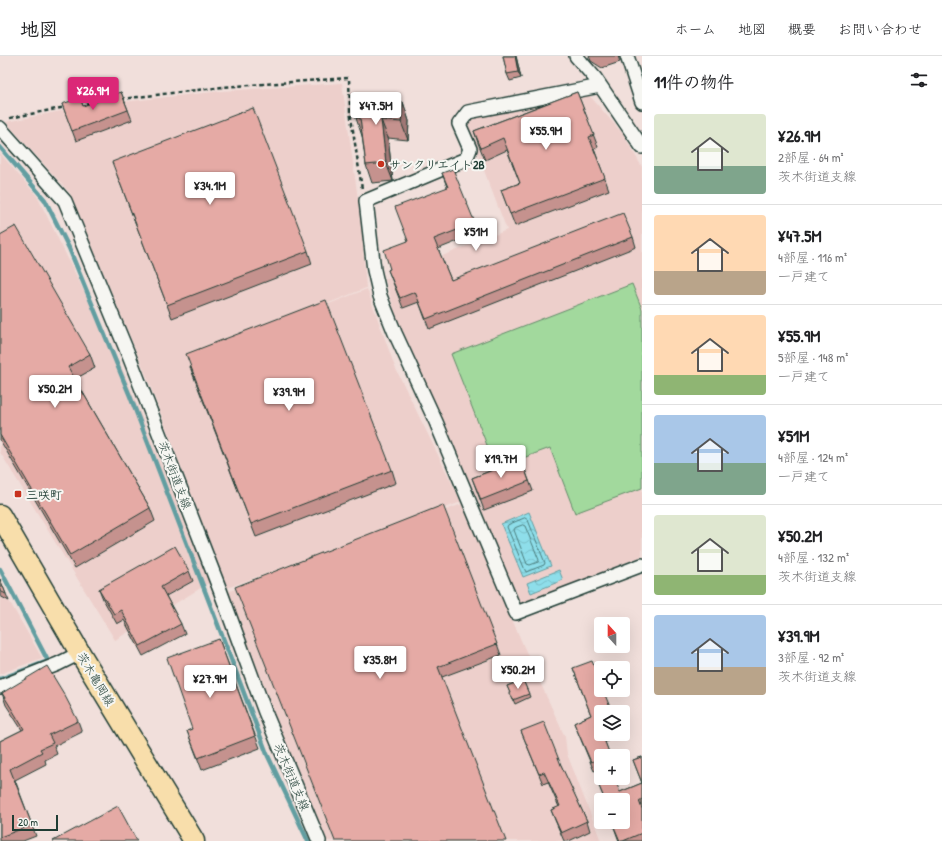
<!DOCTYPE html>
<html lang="ja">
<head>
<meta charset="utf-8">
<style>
	:root { --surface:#fff; --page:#f2f2f2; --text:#202124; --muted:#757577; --line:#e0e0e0; --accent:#db2777 }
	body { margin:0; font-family:"Patrick Hand","Klee One",sans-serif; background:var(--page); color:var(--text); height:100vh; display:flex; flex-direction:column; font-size:15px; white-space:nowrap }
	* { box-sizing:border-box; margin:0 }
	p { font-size:13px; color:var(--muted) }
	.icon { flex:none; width:22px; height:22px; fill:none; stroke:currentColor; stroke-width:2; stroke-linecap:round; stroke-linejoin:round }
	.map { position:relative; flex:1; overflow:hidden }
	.panel { display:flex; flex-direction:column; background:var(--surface); width:300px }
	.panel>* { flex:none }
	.needle { width:26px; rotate:339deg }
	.buttons { position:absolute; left:594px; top:561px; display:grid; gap:8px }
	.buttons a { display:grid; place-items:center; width:36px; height:36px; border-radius:4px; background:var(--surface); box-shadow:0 4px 16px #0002; font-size:20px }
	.scale { position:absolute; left:12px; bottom:10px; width:46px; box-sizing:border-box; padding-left:4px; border:2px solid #1f3d34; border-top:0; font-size:11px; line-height:14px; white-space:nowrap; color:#1f3d34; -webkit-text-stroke:3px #f6f6f2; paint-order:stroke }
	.price { position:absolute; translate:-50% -34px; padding:0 9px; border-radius:4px; background:#fff; color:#222; font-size:13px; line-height:26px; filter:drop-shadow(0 1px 2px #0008) }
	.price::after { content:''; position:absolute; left:50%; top:24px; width:12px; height:9px; margin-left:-6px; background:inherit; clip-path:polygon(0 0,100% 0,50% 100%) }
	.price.active { background:var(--accent); color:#fff }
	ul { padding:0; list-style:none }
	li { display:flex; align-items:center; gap:12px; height:100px; padding:0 12px }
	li+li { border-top:1px solid var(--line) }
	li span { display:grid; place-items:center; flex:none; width:112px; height:80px; border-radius:4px; color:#555 }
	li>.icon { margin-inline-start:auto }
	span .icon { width:48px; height:48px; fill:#fffc; stroke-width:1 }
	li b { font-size:17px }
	h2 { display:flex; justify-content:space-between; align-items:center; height:48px; padding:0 12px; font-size:17px }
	header { display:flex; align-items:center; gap:24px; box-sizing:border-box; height:56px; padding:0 20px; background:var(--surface); border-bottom:1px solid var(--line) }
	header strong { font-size:19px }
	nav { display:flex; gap:22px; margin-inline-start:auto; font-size:14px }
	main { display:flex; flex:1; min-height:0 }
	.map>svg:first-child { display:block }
</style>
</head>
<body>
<header>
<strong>地図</strong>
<nav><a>ホーム</a><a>地図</a><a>概要</a><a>お問い合わせ</a></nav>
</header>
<main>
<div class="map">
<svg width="642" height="785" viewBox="0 0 642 785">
	<defs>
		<pattern id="water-waves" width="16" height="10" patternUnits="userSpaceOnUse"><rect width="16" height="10" fill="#8edeea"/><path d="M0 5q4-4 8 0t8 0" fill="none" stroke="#7abfc9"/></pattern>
	</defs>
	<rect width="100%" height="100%" fill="#f1dfdb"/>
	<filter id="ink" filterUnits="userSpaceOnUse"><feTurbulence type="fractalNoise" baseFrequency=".025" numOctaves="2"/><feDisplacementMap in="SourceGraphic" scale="8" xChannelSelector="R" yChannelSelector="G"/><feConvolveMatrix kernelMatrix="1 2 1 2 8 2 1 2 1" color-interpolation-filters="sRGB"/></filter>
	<g filter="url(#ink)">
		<path fill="#edcfcb" d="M342,27L361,165L366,232L220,291L367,233L395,311L461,446L227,532L147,321L70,137L6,66L86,50L222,35Z
			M589,39L623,78L642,111V500L521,548L399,269L385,223L507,174L468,73L470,63Z
			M0,97L37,140L124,316L209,527L115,584L0,396Z
			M462,448L524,591L565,681L567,698L601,785H323L227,536Z
			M0,529L42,602L0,618Z"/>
		<path fill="#a2d99d" stroke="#608b68" d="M632,228L642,253V432L575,457L550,392L496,412L451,298Z"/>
		<path fill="url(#water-waves)" stroke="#629ea1" d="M529,456L551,510L523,521L501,468Z
			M559,514L563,524L531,537L527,527Z"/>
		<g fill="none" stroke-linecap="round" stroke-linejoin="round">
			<path stroke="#4b7d7d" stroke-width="1" d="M525,462L528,464L545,507L544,509L526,516L525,514L507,471L508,469Z
				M523,469L525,470L539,504L538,506L530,509L527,508L514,474L515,472Z"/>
			<path stroke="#629ea1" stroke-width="4.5" d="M0,91L45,144L69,192L130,340L228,595L267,698L308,785
				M0,513L48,605L0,623"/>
			<defs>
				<path id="street" d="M576,0L595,22L642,91
					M627,0L642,46
					M600,30L468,56L459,68L470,93L466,103L366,145L374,214L380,240L395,277L436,366L516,557L642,509
					M0,72L65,145L129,300L220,534L265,656L319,785
					M0,631L58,608L80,597"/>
				<path id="primary" d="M0,459L80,597L194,785"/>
			</defs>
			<use href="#street" stroke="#1f3d34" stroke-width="16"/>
			<use href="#primary" stroke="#1f3d34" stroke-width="23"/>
			<path stroke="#1f3d34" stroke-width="2.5" stroke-dasharray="4 3" stroke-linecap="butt" d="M121,43L223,31L349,22L350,55L362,133
				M79,49L94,46
				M10,62L66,51"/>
			<use href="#street" stroke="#f6f6f2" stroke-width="13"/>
			<use href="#primary" stroke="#f8deab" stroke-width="20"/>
		</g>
		<path fill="#c5928e" stroke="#1f3d34" d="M503,0H516L521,22L510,25L507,18Z
			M589,0H618L620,6L602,12L591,5Z
			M121,36L132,64L76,85L62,48L83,50Z
			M577,36L598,91L594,93L609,134L515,170L501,134L520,127L507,94L485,104L478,87L474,75Z
			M403,46L409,65L408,84L388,82L393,125L372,127L366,109L362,80L356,62Z
			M442,117L475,167L478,177L438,193L451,224L633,181L636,191L429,273L419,246L403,252L388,214L390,213L447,131Z
			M117,119L308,195L312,208L172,262Z
			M0,179L90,298L95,312L75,323L150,452L155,465L75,512L0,384Z
			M190,311L392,414L396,427L256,481Z
			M521,403L533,435L484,454L472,422Z
			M189,515L193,525L166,540L181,568L185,578L143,600L124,564L117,568L103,543L99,533Z
			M0,523L6,538L9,545L0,540Z
			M239,541L497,588L501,599L442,621Z
			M219,583L260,692L202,714L187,675L192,673Z
			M573,612L601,678H621V679L605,686L610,700H601V712L594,715L574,667L591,659Z
			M523,624L530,641L515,648L507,630Z
			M2,637L78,665L82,676L54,690L57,698L45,704L46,708L15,724L36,780L23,785H0V685L22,674L6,649Z
			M521,675L561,709L564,717L587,765L590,775L569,785H564L555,764L551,754L559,751L548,726L543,728Z
			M642,701V785H619L612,766H623L604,742L599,730L620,736L642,727L633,704Z"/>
		<path fill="#a07774" stroke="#1f3d34" d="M515,0H516L521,22L518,16Z
			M403,46L409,65L408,84L401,66Z
			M381,64L388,82L393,125L386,107Z"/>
		<path fill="#e5aaa5" stroke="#1f3d34" d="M503,0H515L518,16L507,18Z
			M121,36L128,54L72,75L62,48L80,42L83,50Z
			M577,36L594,79L589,81L605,122L510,158L501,134L520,127L503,82L481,92L474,75Z
			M358,42L403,46L401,66L381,64L386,107L366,109L360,62H356Z
			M253,52L308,195L167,249L112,106Z
			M453,113L475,167L434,183L451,224L623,157L633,181L426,263L415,236L400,242L388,214L390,213L384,194L408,185L395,151L448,131L442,117Z
			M16,170L90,298L68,311L150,452L70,499L0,379V179Z
			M326,244L392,414L251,468L186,298Z
			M521,403L529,425L481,444L472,422Z
			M443,449L497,588L438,611L506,785H335L235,531Z
			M175,490L189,515L161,531L181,568L140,590L121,554L114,558L99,533Z
			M0,523L6,538L0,535Z
			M219,583L255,680L198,702L187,675L192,673L167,602Z
			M592,605L601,628V634H603L612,656H601V678H602L610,699L607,700H601V702L591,706L574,667L591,659L573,612Z
			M47,610L64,638L78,665L49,679L53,687L40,693L42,696L10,713L32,769L0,781V685L24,673L2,637Z
			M523,624L529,638L513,644L507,630Z
			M544,666L561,709L587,765L561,777L551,754L560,750L544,716L539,718L521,675Z
			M642,701V727L633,704Z
			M615,724L620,736L642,727V743L639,745L642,753V777L623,785H620L612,766H623V744H603V743L604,742L599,730Z
			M118,750L137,785H53Z"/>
	</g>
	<g fill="#c8321e" stroke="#f6f6f2" stroke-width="1.5">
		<circle cx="381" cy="108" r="4"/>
		<rect x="14" y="434" width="8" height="8" rx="2"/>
	</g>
	<g text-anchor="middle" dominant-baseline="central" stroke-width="4" stroke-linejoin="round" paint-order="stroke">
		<g font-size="12" font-weight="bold" fill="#1f3d34" stroke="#f6f6f2" text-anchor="start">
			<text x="389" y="108">サンクリエイト2B</text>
			<text x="26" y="438">三咲町</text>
		</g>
		<g font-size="12" fill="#1f3d34" stroke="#f6f6f2">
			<text transform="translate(175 419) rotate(69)">茨木街道支線</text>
			<text transform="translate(96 623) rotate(59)">茨木亀岡線</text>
			<text transform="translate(292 721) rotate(67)">茨木街道支線</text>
		</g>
	</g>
</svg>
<div class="buttons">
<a><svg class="needle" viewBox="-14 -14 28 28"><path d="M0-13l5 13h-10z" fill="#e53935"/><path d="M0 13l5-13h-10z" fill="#757577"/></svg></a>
<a><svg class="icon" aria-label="locate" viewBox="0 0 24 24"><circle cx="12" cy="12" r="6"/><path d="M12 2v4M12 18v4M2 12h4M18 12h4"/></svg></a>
<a><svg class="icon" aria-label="layers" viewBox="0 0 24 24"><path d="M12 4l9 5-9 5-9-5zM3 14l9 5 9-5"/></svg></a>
<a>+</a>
<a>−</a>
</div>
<div class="scale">20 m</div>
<b class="price active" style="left:93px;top:55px">¥26.9M</b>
<b class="price" style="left:376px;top:70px">¥47.5M</b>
<b class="price" style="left:546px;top:95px">¥55.9M</b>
<b class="price" style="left:210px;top:150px">¥34.1M</b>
<b class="price" style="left:476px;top:196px">¥51M</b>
<b class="price" style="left:55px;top:353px">¥50.2M</b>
<b class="price" style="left:289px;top:356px">¥39.9M</b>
<b class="price" style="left:501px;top:423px">¥19.7M</b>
<b class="price" style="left:380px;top:624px">¥35.8M</b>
<b class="price" style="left:518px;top:634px">¥50.2M</b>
<b class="price" style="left:210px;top:643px">¥27.9M</b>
</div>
<section class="panel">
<h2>11件の物件<svg class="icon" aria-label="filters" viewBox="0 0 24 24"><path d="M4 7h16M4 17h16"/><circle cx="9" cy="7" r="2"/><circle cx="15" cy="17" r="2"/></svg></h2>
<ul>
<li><span style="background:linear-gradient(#dfe7d0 65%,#7fa58c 0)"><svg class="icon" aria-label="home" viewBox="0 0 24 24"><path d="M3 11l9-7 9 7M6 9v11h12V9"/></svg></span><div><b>¥26.9M</b><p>2部屋 · 64 m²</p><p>茨木街道支線</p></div></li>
<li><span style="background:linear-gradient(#ffd9b3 70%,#b9a48a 0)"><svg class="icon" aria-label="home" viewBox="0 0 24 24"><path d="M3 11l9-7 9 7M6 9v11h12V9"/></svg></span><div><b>¥47.5M</b><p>4部屋 · 116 m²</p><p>一戸建て</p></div></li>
<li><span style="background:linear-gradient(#ffd9b3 75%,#8fb573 0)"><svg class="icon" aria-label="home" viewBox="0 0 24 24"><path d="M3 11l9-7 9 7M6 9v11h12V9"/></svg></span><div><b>¥55.9M</b><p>5部屋 · 148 m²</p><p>一戸建て</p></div></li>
<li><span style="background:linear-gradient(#a9c7e8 60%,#7fa58c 0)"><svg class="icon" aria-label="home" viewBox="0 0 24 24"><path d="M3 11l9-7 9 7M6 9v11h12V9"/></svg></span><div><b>¥51M</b><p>4部屋 · 124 m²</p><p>一戸建て</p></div></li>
<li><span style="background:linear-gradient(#dfe7d0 75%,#8fb573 0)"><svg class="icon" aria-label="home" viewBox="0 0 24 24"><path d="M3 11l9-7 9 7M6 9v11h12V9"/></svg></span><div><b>¥50.2M</b><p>4部屋 · 132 m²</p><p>茨木街道支線</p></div></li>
<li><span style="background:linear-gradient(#a9c7e8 65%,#b9a48a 0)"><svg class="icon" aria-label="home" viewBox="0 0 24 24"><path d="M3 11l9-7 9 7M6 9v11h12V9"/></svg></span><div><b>¥39.9M</b><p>3部屋 · 92 m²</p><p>茨木街道支線</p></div></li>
</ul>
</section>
</main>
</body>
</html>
